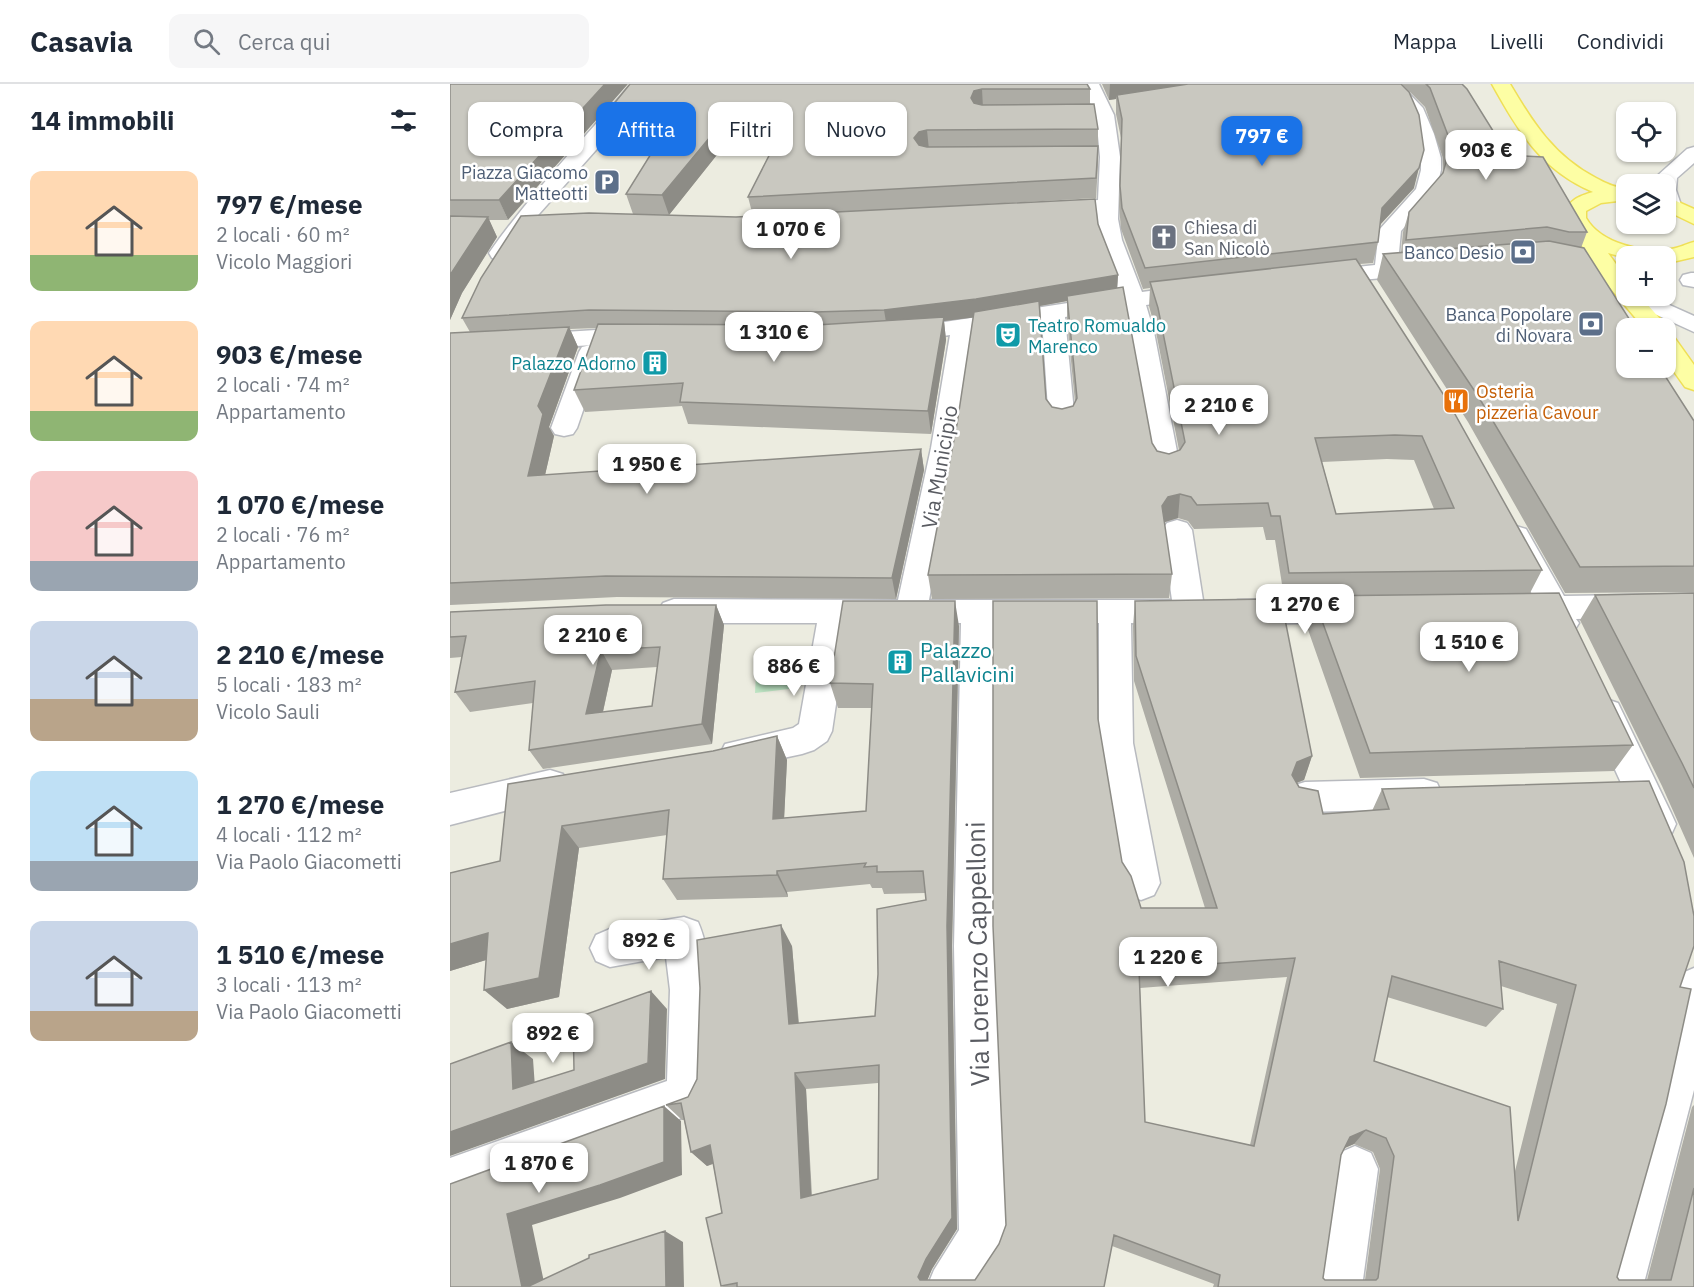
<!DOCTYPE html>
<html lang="it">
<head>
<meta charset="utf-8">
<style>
	:root { --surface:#fff; --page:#f6f6f7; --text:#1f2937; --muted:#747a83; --line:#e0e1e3; --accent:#1a73e8 }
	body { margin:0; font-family:"IBM Plex Sans",sans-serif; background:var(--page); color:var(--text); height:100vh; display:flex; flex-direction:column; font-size:22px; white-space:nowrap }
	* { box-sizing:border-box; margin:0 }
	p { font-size:20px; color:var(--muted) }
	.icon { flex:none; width:33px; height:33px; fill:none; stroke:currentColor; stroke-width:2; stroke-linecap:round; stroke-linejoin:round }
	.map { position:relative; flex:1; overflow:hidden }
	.panel { display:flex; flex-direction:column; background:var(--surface); width:450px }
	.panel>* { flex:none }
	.guide { position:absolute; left:18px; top:18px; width:570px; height:54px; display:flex; gap:12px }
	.buttons { position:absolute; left:1166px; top:18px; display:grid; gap:12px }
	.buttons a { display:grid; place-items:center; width:60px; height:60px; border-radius:12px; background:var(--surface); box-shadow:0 2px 4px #0004; font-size:30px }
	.price { position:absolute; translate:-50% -51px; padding:0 14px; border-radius:12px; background:#fff; color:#222; font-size:20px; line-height:39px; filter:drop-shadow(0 2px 3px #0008) }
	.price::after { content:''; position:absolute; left:50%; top:36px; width:18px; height:14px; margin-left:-9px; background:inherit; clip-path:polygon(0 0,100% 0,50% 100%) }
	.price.active { background:var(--accent); color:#fff }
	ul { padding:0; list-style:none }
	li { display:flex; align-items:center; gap:18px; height:150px; padding:0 30px }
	li span { display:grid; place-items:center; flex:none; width:168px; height:120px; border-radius:12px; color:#555 }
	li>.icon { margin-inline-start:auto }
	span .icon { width:72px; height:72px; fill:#fffc; stroke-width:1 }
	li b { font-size:26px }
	h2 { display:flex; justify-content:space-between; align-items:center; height:72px; padding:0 30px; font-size:26px }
	.chip { padding:0 21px; border-radius:12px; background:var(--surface); box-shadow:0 2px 4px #0004; font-size:21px; line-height:54px }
	.chip.active { background:var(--accent); color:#fff }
	header { display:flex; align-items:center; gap:36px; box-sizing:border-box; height:84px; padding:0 30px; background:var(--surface); border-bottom:2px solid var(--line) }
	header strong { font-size:28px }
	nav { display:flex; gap:33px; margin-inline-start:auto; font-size:21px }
	.search { width:420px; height:54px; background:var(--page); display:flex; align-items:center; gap:15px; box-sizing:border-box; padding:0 21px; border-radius:12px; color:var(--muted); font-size:22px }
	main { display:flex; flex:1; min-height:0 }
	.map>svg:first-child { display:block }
</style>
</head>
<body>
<header>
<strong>Casavia</strong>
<div class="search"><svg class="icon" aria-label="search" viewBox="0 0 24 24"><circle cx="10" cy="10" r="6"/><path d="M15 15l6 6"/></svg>Cerca qui</div>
<nav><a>Mappa</a><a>Livelli</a><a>Condividi</a></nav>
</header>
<main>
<section class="panel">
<h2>14 immobili<svg class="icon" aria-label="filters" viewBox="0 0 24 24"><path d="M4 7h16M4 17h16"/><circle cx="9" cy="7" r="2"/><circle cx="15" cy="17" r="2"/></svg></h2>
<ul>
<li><span style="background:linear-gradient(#ffd9b3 70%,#8fb573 0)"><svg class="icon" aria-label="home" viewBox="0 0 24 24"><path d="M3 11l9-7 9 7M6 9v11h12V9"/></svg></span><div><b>797 €/mese</b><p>2 locali · 60 m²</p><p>Vicolo Maggiori</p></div></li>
<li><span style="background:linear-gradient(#ffd9b3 75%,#8fb573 0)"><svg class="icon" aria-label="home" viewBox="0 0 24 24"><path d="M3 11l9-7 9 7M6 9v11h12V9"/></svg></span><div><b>903 €/mese</b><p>2 locali · 74 m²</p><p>Appartamento</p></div></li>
<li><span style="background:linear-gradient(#f6c9c9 75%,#9aa5b1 0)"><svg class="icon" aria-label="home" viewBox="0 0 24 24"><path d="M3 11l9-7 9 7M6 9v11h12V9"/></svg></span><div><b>1 070 €/mese</b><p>2 locali · 76 m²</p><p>Appartamento</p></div></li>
<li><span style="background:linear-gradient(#c9d6e8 65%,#b9a48a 0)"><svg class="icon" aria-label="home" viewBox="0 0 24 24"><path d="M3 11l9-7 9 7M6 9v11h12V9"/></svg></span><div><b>2 210 €/mese</b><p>5 locali · 183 m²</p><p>Vicolo Sauli</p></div></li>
<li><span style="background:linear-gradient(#bfe0f5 75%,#9aa5b1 0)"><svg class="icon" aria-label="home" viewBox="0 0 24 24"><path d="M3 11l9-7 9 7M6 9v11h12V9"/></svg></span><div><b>1 270 €/mese</b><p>4 locali · 112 m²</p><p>Via Paolo Giacometti</p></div></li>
<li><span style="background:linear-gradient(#c9d6e8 75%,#b9a48a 0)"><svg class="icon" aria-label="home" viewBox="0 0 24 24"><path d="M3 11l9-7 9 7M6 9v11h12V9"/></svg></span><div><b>1 510 €/mese</b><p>3 locali · 113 m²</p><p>Via Paolo Giacometti</p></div></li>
</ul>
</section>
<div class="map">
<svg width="1244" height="1203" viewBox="0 0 1244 1203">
	<rect width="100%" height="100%" fill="#ecece0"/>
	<path fill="#bde4c3" d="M348,567L347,604L305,609L307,571Z"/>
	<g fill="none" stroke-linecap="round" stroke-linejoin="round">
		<defs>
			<path id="minor" d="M181,0H199L146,66L81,139L58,174L50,176L42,174L39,169C81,109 133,56 181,0Z
				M631,0H649L664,31L670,73L668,135L672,156L692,208L744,201L752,203L755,208L752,213L696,221L704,248L730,383L726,389L716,392L706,389L702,383L680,248L674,224L615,233L625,339L621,345L612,347L603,345L599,339L592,237L524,247L507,364L479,516H722L712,446L717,439L727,436L737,439L742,446L755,529L750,537L739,541L681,539L683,659L710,799L704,811L691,816L678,811L672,799L649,659V539H543L544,862L557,1152L550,1169L529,1203H477L484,1186L509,1146L504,862L511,539H398L382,647L377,657L364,666L352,670L287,684L275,680L270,670L275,660L343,644L349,640L367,539H224L213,535L208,527L213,519L224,515L448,516L481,364L500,251L451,258L442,256L439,251L442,246L670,211L650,156L647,129L602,132L595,130L592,126L595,122L602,120L648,116L650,73L646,31Z
				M931,0H950L973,24L984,50L991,74V86L986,107L951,147L948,179L974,176L982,178L985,183L982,188L974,190L870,200L862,198L859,193L862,188L925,181L929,146L966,105L971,86V74L966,50L956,26Z
				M1244,63V79L1227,94L1226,106L1231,121L1228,125L1215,126V100H1206L1207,92L1237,65Z
				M1241,189H1244V203L1233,201L1230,196L1233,191Z
				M1204,214L1244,232V248L1196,226L1192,221L1196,216Z
				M146,246L199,248L202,253L199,258L0,269V255Z
				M141,261L150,263L153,268L127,344L123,350L114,352L105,350L101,344L129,268L132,263Z
				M1066,442L1076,445L1114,512L1244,510V532L1126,535L1129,539L1124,547L1113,551L1102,547L1095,535H1070L1059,532L1054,524L1059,516L1083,512L1051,452L1056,445Z
				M904,514L915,518L920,526L915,534L904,538L788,540L777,536L772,528L777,520L788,516Z
				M1156,615L1168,619L1221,729L1226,740L1221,751L1208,756L1195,751L1139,629L1144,619Z
				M100,686L113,690L118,701L113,712L0,741V709Z
				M974,695L987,699L992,710L987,721L974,725L855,728L842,724L837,713L842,702L855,698Z
				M234,833L248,838C268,883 260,961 260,1011L253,1026L0,1120V1074L217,997L220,906L216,873L160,883L146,877L140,864L146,851L160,845Z
				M1244,884V1006L1193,1203H1145L1194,1036L1224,904L1230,890Z
				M905,1062L921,1069L928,1085L912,1203H864L882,1085L889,1069Z"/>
			<path id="major" d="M1042,0H1060C1083,39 1104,72 1146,94C1155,99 1165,104 1176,104V116L1151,119L1136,127V134C1151,160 1193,169 1221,165C1229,164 1236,160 1244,158V173L1218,179H1215V172L1176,174L1158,169L1176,194V212H1190L1218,244L1215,248V244H1194L1150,192L1115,134C1115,117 1129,112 1143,108C1091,86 1069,48 1042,0Z
				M1215,112L1244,125V140L1215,126Z
				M1215,251L1224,253L1244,281V306L1235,303L1215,275Z"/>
		</defs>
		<use href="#minor" stroke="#b8babf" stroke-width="3"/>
		<use href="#major" stroke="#efdf56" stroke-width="3"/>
		<use href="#minor" fill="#fff" fill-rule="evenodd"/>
		<use href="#major" fill="#fdfea4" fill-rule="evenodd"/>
	</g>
	<path fill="#adaca5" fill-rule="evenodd" d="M0,0L58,136H39L47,153L12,209L0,236Z
		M180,0L640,5V20L648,45V81L646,114L467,124L648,140L668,191L667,204L702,359L707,367L719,370L729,366L706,248L699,222L700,204L693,205L671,145L669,122L671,54L666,30V15L659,16L652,0H951L964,104L930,141L928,158L923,179L910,180L1092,486L1080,509L1183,661L1164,687L910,694L856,540L863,512L834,513L825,456H816L813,443L744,445L738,437L728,434L715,438L714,439L722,490L719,514L482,515L478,491L507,340L523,233L494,237L496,256L481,350L238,340L232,322L135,328L124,306L147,244L120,245L128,263L99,343L104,352L95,391L471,365L474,386L446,515L167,513L0,521V249L20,248L12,234L286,133L303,132L298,113L320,69L270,67L219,131L183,130L176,110L208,59L156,57L149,38ZM617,217V236L625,318L623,322L612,325L602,323L596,315L590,222ZM937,375L964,376L984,425L886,430L872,378Z
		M952,0H1012L1058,71L1137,148L1131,164L1244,337V508L1115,509L1018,338L927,196L933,170L951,169L953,148L959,128L992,90L993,87V74L975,23Z
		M1244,509V774L1212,702L1130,536L1145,511Z
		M685,517L862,672L854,696L847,699L849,703L873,730L922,727L932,705L1230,903L1167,1193L1169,1196H1197L1242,1023L1244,1021V1203H763L764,1200L662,1162L654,1203H274L271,1202L272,1129L263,1080L257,1082L241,1068L234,1036H232L216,1021L238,1013L342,862L349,939L425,932L476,816L475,809L434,810L432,804H422L420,800L337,808L338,813L227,816L213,795L217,751L129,764L109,913L57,925L36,876L0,887V789L50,777L58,700L263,667L327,652L337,676L334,734L416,727L422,624H388L380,599L509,542L502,862L507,1145L482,1185L477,1196H525L549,1160L556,1141L648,635L672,778L691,824H755L684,597L683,542ZM837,893L800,1061L695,1038L690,904ZM1051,902L1107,920L1065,1087L924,977L937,913L1036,943L1053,925ZM428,999V1095L362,1111L356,1005ZM904,1060L923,1068L930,1085L915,1196H875L873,1194L891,1071L894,1064Z
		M266,521L274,541L262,660L93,685L79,666L83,619L20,628L5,608L12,573L0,574V528ZM207,583L202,622L153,628L162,586Z"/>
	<path fill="#8d8c86" d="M155,0H178L58,136L49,116Z
		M660,0H759L667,11L666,15L659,16Z
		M532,5L533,24L525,26L521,14L524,7Z
		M477,46L479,66L471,68L464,54L469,48Z
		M265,47L270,67L219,131L212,111Z
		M969,84L964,104L927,144L932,124Z
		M38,133L47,153L12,209L0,236V191Z
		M668,191L667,208L617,212V217L528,233L494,237L496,256L481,350L478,327L437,244L434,226Z
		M119,243L128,263L99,343L104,352L90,413L78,392L88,322Z
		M471,365L474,386L446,515L442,494Z
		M730,410L728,434L715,438L710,446L712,422L718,413Z
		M505,517L509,542L502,862L507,1145L482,1185L475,1202L468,1193L497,842Z
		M266,521L274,541L262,660L252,640Z
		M151,566L162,586L148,650L136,630Z
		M327,652L337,676L333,757L323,735Z
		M862,672L854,696L840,701L842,691L847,678Z
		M112,742L129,764L109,913L57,925L34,906Z
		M327,787L337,808L338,813L327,791Z
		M331,841L342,862L350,958L339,940Z
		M38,849L59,869L0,887V860Z
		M201,907L217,925L215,995L0,1072V1048L63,1005L61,958L83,975L86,1018L198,979Z
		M345,989L356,1005L362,1126L351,1114Z
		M214,1022L231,1037L232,1091L170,1114L82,1141L95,1203H72L57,1130Z
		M916,1046L904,1060L888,1067L900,1053Z
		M260,1061L275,1075L257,1082L241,1068Z
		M215,1147L233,1158L234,1203H216Z"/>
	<path fill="#c9c8c0" stroke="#8d8c86" stroke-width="1.5" fill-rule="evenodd" d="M0,0H155L49,116H0Z
		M180,0H637L640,5H532L524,7L521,14L524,19L532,21L644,20L648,45L477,46L469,48L464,54L469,61L477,63L648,62L646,94L298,113L330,50L265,47L212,111L176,110L219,41L149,38Z
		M738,0H951L959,8L969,31L974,66L969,84L932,124L928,158L695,184L672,124L670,102L672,35L667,11Z
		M976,0H1012L1017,5L1058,71L1093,73L1137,148H1119L1097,143L956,156L959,128L993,89L999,67V54L980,4Z
		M645,115L648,140L668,191L526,215L434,226L364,228L139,226L12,234L31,194L71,132L139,129L286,133Z
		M0,132L38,133L0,191Z
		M1099,157L1134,164L1185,244H1176V284H1210L1244,337V482L1130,483L1028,312L933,170Z
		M906,175L997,316L1092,486L839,489L830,432H821L818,419L747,421L741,413L730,410L718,413L712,422L722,490L478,491L507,340L524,228L589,217L596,315L602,323L612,325L623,322L627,314L617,212L673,203L702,359L707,367L719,370L730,366L735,358L708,224L700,198ZM945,351L972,352L1004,424L886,430L865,354Z
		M494,233L478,327L230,318L233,299L124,306L148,240L366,241Z
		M119,243L88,322L93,330L78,392L471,365L442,494L156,492L0,499V249Z
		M1109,509L1183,661L920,669L863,512Z
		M1244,509V704L1232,679L1145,511Z
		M831,515L862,672L847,678L842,691L849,703L868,707L873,730L939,725L932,705L1199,697L1234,778L1244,832V862L1230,903L1241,905L1216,1020L1167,1193L1169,1196H1221L1244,1104V1203H768L770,1191L664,1151L654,1203H287V1199L271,1202L256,1134L272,1129L260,1061L241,1068L231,1019L216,1021L238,1013L247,995L250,904L247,856L331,841L339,940L425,932L428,890L427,825L476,816L473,787L427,788V782L414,783L416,779L327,787V791L213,795L219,726L112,742L89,894L34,906L38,849L0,860V789L50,777L58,700L263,667L327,652L323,735L416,727L423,600L380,599L393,517H505L497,842L502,1134L476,1175L468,1193L470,1196H525L549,1160L556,1141L543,842V517H647L648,635L672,778L681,792L691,824H767L686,572L685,517ZM845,874L804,1062L695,1038L689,885ZM1049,877L1126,901L1068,1137L1060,1023L924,977L942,892L1053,925ZM429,981L428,1095L351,1114L345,989ZM916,1046L936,1054L944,1072L928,1194L926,1196H875L873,1194L891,1071L900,1053Z
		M156,521H266L252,640L79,666L85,597L5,608L16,552L0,553V528ZM210,563L202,622L136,630L151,566Z
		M201,907L198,979L0,1048V980L61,958L63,1005L124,986L123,935Z
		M214,1022V1078L150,1101L57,1130L72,1203H0V1100Z
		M215,1147L216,1203H77L139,1174V1171Z"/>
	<defs>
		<symbol id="parking-square" viewBox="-11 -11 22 22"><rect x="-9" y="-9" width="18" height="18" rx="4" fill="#5c6f8a" stroke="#fff"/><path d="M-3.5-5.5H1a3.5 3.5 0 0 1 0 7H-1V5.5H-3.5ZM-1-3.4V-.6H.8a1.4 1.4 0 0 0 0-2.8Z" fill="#fff"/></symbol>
		<symbol id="church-square" viewBox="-11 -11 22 22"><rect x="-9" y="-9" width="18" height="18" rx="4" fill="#6b7280" stroke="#fff"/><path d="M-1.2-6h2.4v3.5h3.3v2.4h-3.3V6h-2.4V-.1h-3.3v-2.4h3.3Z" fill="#fff"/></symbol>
		<symbol id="bank-square" viewBox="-11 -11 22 22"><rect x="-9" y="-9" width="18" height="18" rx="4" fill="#5c6f8a" stroke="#fff"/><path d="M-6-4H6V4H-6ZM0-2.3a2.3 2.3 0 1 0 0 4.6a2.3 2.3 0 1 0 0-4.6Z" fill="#fff"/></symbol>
		<symbol id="theatre-square" viewBox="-11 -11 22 22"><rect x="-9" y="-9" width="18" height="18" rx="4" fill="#0f9aa8" stroke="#fff"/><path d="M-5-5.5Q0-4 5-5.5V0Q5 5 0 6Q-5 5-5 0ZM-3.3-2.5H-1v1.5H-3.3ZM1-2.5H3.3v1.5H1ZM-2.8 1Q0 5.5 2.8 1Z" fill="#fff"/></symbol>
		<symbol id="building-square" viewBox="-11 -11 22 22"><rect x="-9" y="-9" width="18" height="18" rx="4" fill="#0f9aa8" stroke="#fff"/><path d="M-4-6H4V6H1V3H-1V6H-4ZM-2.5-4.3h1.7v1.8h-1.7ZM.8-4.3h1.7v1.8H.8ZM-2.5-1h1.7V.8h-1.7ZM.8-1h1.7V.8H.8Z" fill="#fff"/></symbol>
		<symbol id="restaurant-square" viewBox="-11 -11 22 22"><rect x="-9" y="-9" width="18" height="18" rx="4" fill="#e8710a" stroke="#fff"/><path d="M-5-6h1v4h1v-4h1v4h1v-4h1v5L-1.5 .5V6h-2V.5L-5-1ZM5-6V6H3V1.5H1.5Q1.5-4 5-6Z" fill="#fff"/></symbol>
	</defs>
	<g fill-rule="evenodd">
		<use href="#parking-square" x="142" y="83" width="30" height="30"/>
		<use href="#church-square" x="699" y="138" width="30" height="30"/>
		<use href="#bank-square" x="1058" y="153" width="30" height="30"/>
		<use href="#bank-square" x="1126" y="225" width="30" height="30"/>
		<use href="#theatre-square" x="543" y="236" width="30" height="30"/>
		<use href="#building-square" x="190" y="264" width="30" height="30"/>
		<use href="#restaurant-square" x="991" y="302" width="30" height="30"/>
		<use href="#building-square" x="435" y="563" width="30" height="30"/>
	</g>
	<g text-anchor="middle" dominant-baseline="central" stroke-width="5" stroke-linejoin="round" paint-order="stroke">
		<g font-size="18" fill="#4e5e75" stroke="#fff" text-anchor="end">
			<text x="138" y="88">Piazza Giacomo<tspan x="138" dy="21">Matteotti</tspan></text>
			<text x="1054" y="168">Banco Desio</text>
			<text x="1122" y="230">Banca Popolare<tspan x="1122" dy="21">di Novara</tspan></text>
		</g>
		<g font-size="18" fill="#5b616d" stroke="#fff" text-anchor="start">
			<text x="734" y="143">Chiesa di<tspan x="734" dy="21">San Nicolò</tspan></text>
		</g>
		<g font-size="18" fill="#0d838f" stroke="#fff" text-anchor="start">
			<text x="578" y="241">Teatro Romualdo<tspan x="578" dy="21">Marenco</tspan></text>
			<text x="186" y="279" text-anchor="end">Palazzo Adorno</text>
		</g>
		<g font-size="18" fill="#c56008" stroke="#fff" text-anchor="start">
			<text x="1026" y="307">Osteria<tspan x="1026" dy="21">pizzeria Cavour</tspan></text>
		</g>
		<g font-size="21" fill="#595b61" stroke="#fff">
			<text transform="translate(489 383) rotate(-80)">Via Municipio</text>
		</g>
		<g font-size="21" fill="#0d838f" stroke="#fff" text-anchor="start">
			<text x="470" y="566">Palazzo<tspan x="470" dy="24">Pallavicini</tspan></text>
		</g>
		<g font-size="26" fill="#595b61" stroke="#fff">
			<text transform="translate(527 870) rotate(-91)">Via Lorenzo Cappelloni</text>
		</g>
	</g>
</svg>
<div class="buttons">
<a><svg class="icon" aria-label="locate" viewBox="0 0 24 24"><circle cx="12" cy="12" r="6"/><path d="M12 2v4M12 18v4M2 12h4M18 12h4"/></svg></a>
<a><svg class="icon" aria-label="layers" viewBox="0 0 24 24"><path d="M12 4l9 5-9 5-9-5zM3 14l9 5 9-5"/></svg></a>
<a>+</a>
<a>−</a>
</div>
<b class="price active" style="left:812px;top:83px">797 €</b>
<b class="price" style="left:1036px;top:97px">903 €</b>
<b class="price" style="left:341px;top:176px">1 070 €</b>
<b class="price" style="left:324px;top:279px">1 310 €</b>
<b class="price" style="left:769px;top:352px">2 210 €</b>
<b class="price" style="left:197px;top:411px">1 950 €</b>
<b class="price" style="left:855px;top:551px">1 270 €</b>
<b class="price" style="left:143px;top:582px">2 210 €</b>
<b class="price" style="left:1019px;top:589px">1 510 €</b>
<b class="price" style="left:344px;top:613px">886 €</b>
<b class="price" style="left:199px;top:887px">892 €</b>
<b class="price" style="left:718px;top:904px">1 220 €</b>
<b class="price" style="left:103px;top:980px">892 €</b>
<b class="price" style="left:89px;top:1110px">1 870 €</b>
<div class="guide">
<a class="chip">Compra</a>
<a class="chip active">Affitta</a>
<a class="chip">Filtri</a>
<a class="chip">Nuovo</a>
</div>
</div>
</main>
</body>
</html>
